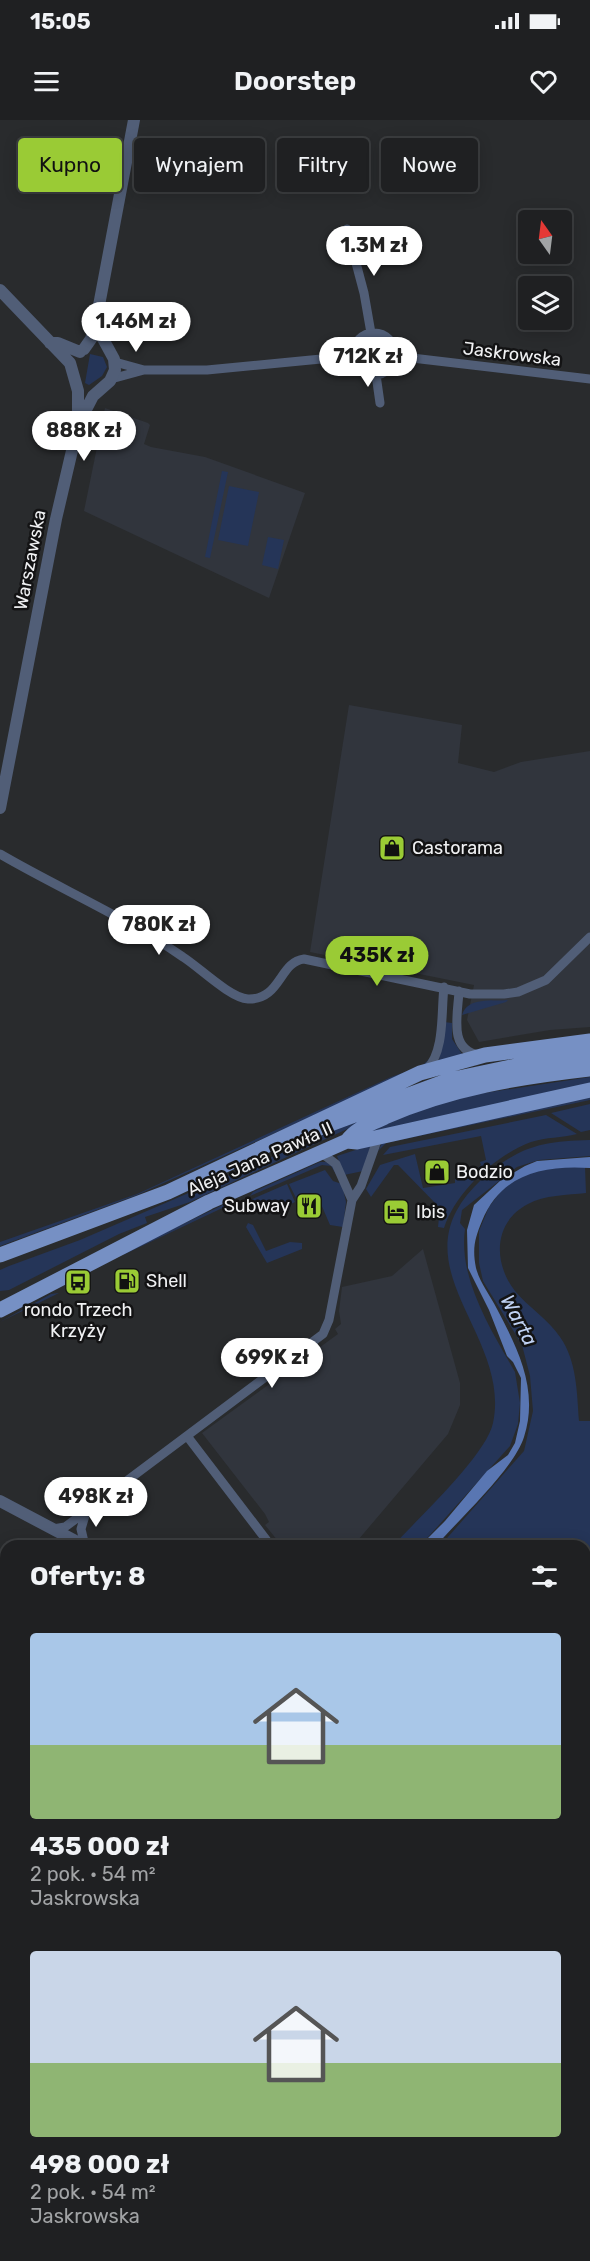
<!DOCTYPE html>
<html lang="pl">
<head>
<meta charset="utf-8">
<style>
	:root { --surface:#1f2022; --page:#2c2d2f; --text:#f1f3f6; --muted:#a1a3a5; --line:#3c3e40; --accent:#9acb35 }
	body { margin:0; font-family:Rubik,sans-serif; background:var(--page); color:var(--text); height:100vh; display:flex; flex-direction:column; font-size:22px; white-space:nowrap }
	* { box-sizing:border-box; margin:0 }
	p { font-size:20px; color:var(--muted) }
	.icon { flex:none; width:33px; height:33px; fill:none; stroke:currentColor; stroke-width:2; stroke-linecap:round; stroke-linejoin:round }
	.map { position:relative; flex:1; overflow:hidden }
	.sheet { position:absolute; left:0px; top:1420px; width:591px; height:722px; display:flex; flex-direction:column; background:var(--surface); border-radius:18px 18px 0 0; box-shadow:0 3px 15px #0003,0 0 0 2px var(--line) }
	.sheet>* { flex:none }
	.hud { position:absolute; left:18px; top:18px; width:555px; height:54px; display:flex; gap:12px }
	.needle { width:39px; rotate:346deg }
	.fabs { position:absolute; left:518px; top:90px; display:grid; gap:12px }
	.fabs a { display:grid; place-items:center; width:54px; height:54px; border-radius:6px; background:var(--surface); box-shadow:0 3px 15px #0003,0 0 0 2px var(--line); font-size:30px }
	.price { position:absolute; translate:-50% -51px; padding:0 14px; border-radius:21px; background:#fff; color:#222; font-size:20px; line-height:39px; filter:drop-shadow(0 2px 3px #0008) }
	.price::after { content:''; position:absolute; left:50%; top:36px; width:18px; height:14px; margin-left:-9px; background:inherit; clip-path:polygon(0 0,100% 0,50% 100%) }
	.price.on { background:var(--accent); color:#111 }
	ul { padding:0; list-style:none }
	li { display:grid; align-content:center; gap:12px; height:318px; padding:0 30px }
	li span { display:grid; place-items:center; height:186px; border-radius:6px; color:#555 }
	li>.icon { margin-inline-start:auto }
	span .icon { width:108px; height:108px; fill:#fffc; stroke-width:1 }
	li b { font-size:26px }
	h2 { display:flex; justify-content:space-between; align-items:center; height:72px; padding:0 30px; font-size:26px }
	.tag { padding:0 21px; border-radius:6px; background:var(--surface); box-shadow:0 3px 15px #0003,0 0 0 2px var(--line); font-size:21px; line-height:54px }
	.tag.on { background:var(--accent); color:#111 }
	.status { display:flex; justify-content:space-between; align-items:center; height:42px; padding:0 30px; background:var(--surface); direction:ltr }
	.status svg { height:16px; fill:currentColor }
	header { display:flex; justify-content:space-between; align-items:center; height:78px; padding:0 30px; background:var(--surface); font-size:27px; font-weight:600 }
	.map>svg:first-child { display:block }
</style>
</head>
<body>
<div class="status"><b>15:05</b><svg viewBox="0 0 49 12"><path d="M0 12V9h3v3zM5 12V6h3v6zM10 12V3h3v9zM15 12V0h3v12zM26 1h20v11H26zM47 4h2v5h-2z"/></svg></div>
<header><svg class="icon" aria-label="menu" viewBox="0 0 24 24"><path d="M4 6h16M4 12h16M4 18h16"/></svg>Doorstep<svg class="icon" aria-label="heart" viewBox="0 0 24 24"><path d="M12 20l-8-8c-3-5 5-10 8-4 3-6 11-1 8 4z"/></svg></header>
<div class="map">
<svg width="590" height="2141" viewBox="0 0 590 2141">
	<rect width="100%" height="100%" fill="#292b2d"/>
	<path fill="#31353d" d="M105,288L148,303L150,305L144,324L151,327L205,337L305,373L269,478L84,391Z
		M349,585L462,605L458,643L494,652L521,642L590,631V907L550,910L479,922L467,900L474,865L310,832Z
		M423,1129L460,1263V1285L448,1314L353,1426H282L265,1405L269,1402L265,1394L202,1313L338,1214L335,1209L341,1204L339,1191L342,1167L392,1156Z
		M590,1844V2141H492L498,2136H585V1847Z"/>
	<path fill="#253558" d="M90,234L103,237L107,247L102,256L89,265L85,263Z
		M222,351L228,352L210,438L205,437Z
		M229,366L259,372L248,426L218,420Z
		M268,417L284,420L278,449L262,445Z
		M508,880L506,882L462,895C468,876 492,882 508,880Z
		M444,902L452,903V919L462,934L439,941Z
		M432,936L429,942L422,947L137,1075L0,1126V1122L137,1074L391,957L422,946Z
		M590,957V963L353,1018L390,1000L451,978Z
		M590,977V980L386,1023L378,1031L382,1023Z
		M590,984V1010L581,1012L551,993Z
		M371,994L373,997L190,1082L145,1097L147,1103L119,1114L9,1170L0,1171V1150L9,1146L80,1120Z
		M546,995L577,1014C562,1018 546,1017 531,1022C496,1035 456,1071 444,1108L438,1107L440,1088L398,1045H394L371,1077L366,1069L380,1045L415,1034L423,1068L455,1063V1059L468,1057L481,1045L480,1042L486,1040L481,1016L383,1035L390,1027Z
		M590,1020V1036L539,1040L517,1047L462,1090L460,1103L465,1109C458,1158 491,1210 515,1252L520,1283L518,1304L510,1326L420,1426H393C417,1399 486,1336 493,1303C512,1213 393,1145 479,1062C517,1027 540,1021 590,1020Z
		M371,1025L363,1051L344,1055L337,1036Z
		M320,1042H326L334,1047L337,1056L331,1046L322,1045L250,1076L253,1072Z
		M554,1047H585L586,1073C568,1075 544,1075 528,1084C493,1102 493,1143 515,1171C528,1187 548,1199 560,1217C577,1241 577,1273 579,1301H590V1681L585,1684V1426H440L524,1331L533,1291L530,1256L522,1225L483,1161L479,1143V1111L489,1087L504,1067L527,1053Z
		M325,1050L333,1061L342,1064L346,1082L343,1107L330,1105L321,1084L317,1085L314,1078L299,1084L289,1064Z
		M287,1064L295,1082C281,1088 260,1100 250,1080Z
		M229,1082H235L123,1135L128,1130Z
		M248,1103L253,1105L266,1131L290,1122L302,1123V1129L267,1143L246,1107Z
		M59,1173L0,1202L51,1174Z"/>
	<path fill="#5976b2" d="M590,1037V1048C543,1045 501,1054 482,1101C475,1118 472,1128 476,1148C480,1163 490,1175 497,1189C518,1229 539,1270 524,1317C514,1349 459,1399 436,1426H420L445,1401L487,1351L508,1335L515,1323L520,1301L521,1258L513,1242L507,1236L489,1190L468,1148L467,1110L474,1085L501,1060L525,1046L537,1041Z"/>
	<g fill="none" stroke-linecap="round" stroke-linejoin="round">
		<path stroke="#515e77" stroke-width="9" d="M347,109L364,173L371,213
			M353 234a21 21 0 1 1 42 0a21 21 0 1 1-42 0Z
			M395,236L590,259
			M115,242L144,250
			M376,255L380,283
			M111,259L144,250H207L352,236
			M0,734C60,769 126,797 183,837C199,847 230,878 248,879C281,880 279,842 304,839L470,874H504L518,872L546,860L590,817
			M459,871C458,894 448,930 479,935
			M427,949C445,931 441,891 444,867
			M320,1032L336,1044L352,1080
			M187,1316L271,1426
			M53,1409L65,1407L323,1214L329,1200L352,1080L361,1066L379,1015
			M85,1426L81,1409L87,1389
			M148,1426H149
			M0,1483H6
			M0,1663L6,1710
			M585,1691L590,1687
			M94,2136L95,2141
			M199,2141V2136"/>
		<path stroke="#515e77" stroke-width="12" d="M0,170L70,243L78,271V305
			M50,223H58L80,232
			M84,229L91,219L97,196L134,0
			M0,688L56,399L78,305L93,276L110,261L115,250L114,239L102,217L97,196
			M0,1381L85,1426
			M0,1691L6,1690
			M585,1824L590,1821
			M0,1954L6,1958
			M0,1974L6,1972
			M0,1983L6,1981
			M0,2095L6,2121
			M9,2136L10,2141
			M264,2136L265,2141"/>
		<path stroke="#7690c4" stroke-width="15" d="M317,1009L449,960L530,943L590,935
			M347,1021C356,1008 371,1004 385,997C450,968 520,957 590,949
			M0,1135L168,1072L420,953L485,935L590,921
			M0,1190L209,1082L347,1021L357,1022L590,970"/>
	</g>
	<defs>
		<symbol id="shop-square" viewBox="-11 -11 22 22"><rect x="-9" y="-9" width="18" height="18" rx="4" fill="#9acb35" stroke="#131314"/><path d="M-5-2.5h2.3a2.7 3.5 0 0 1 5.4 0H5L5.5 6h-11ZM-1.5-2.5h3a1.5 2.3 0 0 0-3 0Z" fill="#111"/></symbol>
		<symbol id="restaurant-square" viewBox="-11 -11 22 22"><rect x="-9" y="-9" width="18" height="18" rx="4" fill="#9acb35" stroke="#131314"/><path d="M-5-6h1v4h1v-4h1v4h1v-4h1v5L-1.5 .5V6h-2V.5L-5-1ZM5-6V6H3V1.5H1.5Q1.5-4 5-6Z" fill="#111"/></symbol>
		<symbol id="hotel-square" viewBox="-11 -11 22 22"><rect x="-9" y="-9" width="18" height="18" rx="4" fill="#9acb35" stroke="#131314"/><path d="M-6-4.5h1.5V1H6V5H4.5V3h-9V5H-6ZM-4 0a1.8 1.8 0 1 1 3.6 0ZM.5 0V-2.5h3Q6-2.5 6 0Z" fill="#111"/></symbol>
		<symbol id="fuel-square" viewBox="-11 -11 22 22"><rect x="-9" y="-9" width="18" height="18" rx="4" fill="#9acb35" stroke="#131314"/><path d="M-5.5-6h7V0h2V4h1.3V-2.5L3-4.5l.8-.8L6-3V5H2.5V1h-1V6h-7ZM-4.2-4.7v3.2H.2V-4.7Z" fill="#111"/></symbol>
		<symbol id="bus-square" viewBox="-11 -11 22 22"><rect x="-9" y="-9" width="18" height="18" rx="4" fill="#9acb35" stroke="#131314"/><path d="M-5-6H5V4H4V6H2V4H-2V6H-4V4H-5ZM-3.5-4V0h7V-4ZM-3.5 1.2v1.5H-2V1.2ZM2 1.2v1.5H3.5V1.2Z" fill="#111"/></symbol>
	</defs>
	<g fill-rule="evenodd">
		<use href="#shop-square" x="377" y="713" width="30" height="30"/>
		<use href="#shop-square" x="422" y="1037" width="30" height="30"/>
		<use href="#restaurant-square" x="294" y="1071" width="30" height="30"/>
		<use href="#hotel-square" x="381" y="1077" width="30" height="30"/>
		<use href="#fuel-square" x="112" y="1146" width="30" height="30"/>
		<use href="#bus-square" x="63" y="1147" width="30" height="30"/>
	</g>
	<g text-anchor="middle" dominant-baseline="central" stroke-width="5" stroke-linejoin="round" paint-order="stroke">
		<g font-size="18" fill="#f0f1f3" stroke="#131314">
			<text transform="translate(512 234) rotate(7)">Jaskrowska</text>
			<text transform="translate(30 440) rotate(-79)">Warszawska</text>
			<text transform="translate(260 1039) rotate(-24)">Aleja Jana Pawła II</text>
		</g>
		<g font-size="18" fill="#f0f1f3" stroke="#131314" text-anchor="start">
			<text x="412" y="728">Castorama</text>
			<text x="456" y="1052">Bodzio</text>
			<text x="290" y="1086" text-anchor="end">Subway</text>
			<text x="416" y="1092">Ibis</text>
			<text x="146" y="1161">Shell</text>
			<text x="78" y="1190" text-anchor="middle">rondo Trzech<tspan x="78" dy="21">Krzyży</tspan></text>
		</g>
		<g font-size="20" font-style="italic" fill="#c0d2f4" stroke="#131314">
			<text transform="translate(519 1200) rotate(62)">Warta</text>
		</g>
	</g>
</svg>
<div class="fabs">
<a><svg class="needle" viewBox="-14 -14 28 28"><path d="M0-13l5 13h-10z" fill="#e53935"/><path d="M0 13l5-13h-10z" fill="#a1a3a5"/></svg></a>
<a><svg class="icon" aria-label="layers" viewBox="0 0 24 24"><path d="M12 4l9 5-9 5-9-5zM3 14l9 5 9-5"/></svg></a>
</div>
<b class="price" style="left:374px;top:157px">1.3M zł</b>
<b class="price" style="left:136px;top:233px">1.46M zł</b>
<b class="price" style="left:368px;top:268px">712K zł</b>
<b class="price" style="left:84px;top:342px">888K zł</b>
<b class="price" style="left:159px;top:836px">780K zł</b>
<b class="price on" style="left:377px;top:867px">435K zł</b>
<b class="price" style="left:272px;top:1269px">699K zł</b>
<b class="price" style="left:96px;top:1408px">498K zł</b>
<div class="hud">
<a class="tag on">Kupno</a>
<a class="tag">Wynajem</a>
<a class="tag">Filtry</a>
<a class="tag">Nowe</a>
</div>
<section class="sheet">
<h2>Oferty: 8<svg class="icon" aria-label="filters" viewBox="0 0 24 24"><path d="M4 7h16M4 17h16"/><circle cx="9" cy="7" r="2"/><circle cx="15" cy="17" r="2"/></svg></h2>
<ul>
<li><span style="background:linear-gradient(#a9c7e8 60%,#8fb573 0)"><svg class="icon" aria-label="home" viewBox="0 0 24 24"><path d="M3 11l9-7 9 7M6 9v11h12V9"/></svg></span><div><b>435 000 zł</b><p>2 pok. · 54 m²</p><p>Jaskrowska</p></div></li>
<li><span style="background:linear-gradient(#c9d6e8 60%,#8fb573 0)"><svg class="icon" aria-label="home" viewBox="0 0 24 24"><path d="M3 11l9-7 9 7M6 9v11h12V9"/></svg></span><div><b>498 000 zł</b><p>2 pok. · 54 m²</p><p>Jaskrowska</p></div></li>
</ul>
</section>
</div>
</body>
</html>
